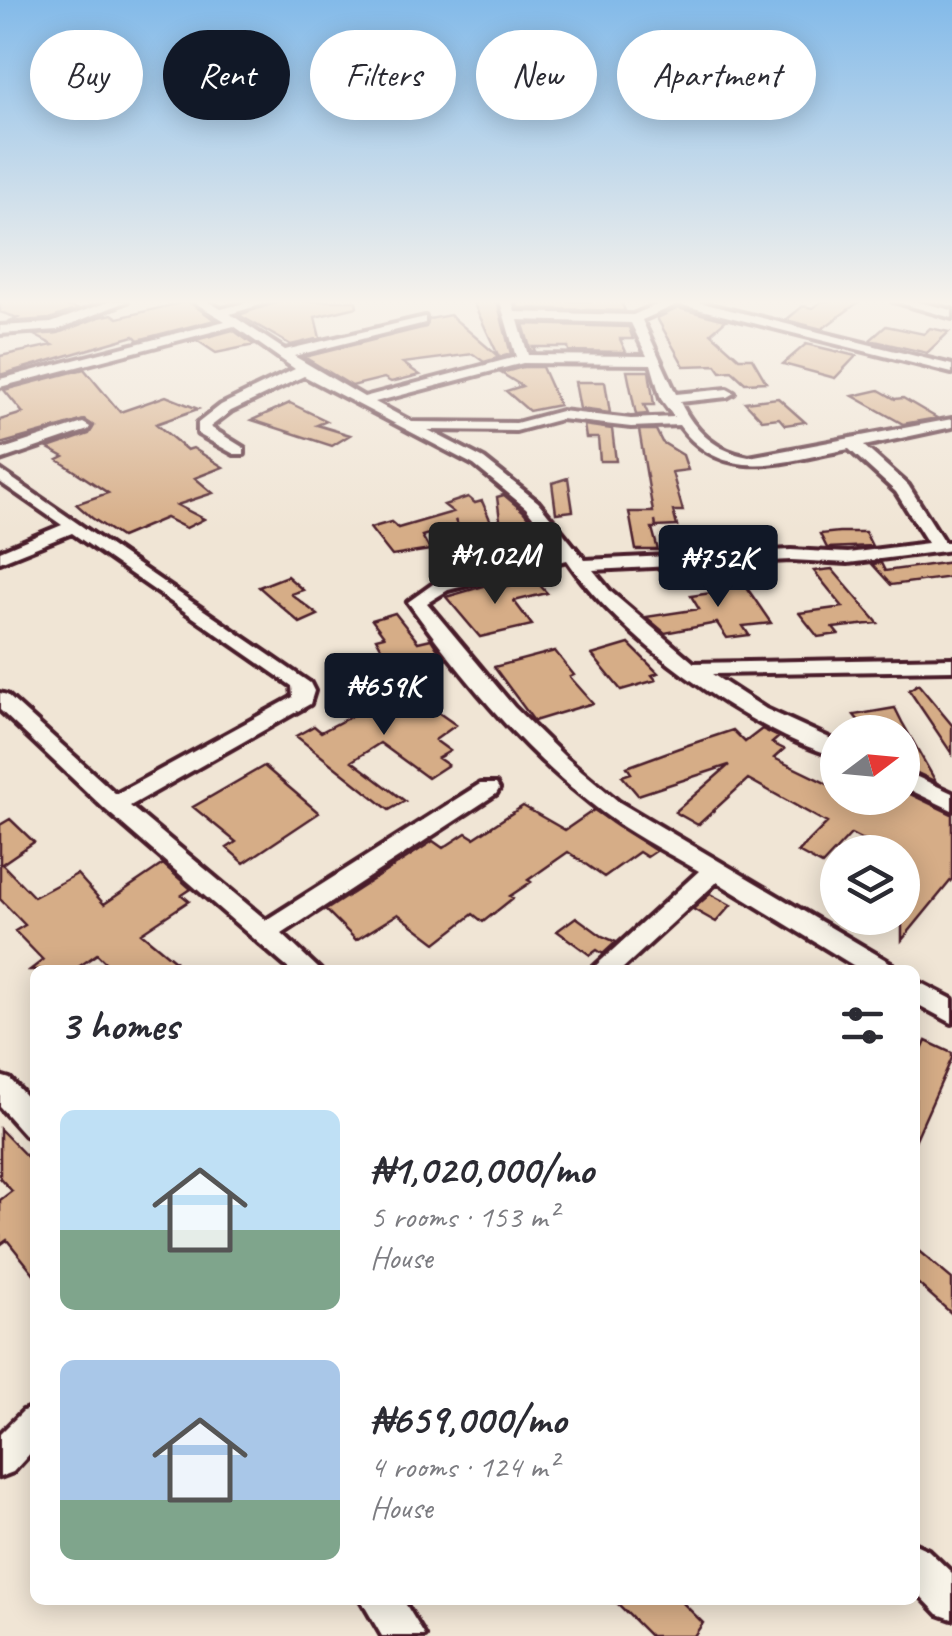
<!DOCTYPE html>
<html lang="en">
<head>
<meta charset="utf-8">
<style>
	:root { --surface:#fff; --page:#f7f7f7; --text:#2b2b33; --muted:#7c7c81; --accent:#111827 }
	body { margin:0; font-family:Caveat,sans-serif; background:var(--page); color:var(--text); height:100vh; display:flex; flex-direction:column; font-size:38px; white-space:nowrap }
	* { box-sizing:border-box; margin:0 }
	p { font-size:32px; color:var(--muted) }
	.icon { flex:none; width:55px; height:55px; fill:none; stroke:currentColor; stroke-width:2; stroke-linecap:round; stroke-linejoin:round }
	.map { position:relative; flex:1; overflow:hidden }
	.details { position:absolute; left:30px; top:965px; width:890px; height:640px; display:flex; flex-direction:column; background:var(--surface); border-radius:15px; box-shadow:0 5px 25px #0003 }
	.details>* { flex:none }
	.guide { position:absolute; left:30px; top:30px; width:892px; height:90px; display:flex; gap:20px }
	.needle { width:65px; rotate:74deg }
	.controls { position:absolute; left:820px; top:715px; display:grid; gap:20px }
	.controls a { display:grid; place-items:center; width:100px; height:100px; border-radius:50%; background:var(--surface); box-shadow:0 5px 25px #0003; font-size:50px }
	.price { position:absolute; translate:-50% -85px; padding:0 22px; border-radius:10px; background:var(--accent); color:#fff; font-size:32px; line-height:65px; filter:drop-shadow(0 2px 5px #0008) }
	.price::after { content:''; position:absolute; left:50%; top:60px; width:30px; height:22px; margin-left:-15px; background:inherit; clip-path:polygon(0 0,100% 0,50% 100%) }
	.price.current { background:#222; color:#fff }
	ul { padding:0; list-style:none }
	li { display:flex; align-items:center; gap:30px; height:250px; padding:0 30px }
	li span { display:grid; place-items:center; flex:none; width:280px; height:200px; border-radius:15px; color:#555 }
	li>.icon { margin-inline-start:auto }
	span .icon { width:120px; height:120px; fill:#fffc; stroke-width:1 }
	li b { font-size:42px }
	h2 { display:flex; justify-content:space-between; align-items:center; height:120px; padding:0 30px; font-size:42px }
	.chip { padding:0 35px; border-radius:45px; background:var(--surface); box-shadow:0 5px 25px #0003; font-size:35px; line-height:90px }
	.chip.current { background:var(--accent); color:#fff }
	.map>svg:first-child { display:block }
</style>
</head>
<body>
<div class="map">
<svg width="952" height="1636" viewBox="0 0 952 1636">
	<rect width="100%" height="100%" fill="#f0e5d5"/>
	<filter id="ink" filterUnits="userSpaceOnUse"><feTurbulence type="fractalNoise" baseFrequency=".01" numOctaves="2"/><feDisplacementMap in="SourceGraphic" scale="20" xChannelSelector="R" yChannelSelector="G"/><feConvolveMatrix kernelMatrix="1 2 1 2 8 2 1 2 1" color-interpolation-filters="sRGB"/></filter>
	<g filter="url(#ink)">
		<path fill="#d6ad87" stroke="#4a1f2b" stroke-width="2.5" d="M0,301H52L77,309L50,319L7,322L18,318L0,312Z
			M188,301L215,320L138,340L134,336L0,375V356L53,345L34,335L58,333L99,317L112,314L118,318Z
			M277,301H356L357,307L315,317L320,338L291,345L239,315Z
			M497,301L511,354L484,362L473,354L403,363L420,375L391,382L384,378L352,386L304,357L426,327L429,319L450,315L499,357L473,302Z
			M516,301H621L625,311L518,308Z
			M822,301H860L822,329L786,320L803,306L813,308Z
			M678,308L726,320L711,333L739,358H752L766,382L745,383L732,371L721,372L716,365L684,366L657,318Z
			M523,324L629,327L633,339H620L626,352L569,351L568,347H533L535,351H531Z
			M886,326L924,334L930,328L949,332L927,353L870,340Z
			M233,330L254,345L216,353L198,341L188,342Z
			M806,344L856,356L835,378L783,364Z
			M523,367H542L559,405L529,411L506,391L522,386L501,373Z
			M84,369L120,412L166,396L198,409L156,424L187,450L193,448L223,467L195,478L213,493L177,505L204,519L186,528L166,518L121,537L92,518L76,504L108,493L58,460L64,457L48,448L89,434L94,426L85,420L0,444V420L23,413L4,390Z
			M627,371H649L654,405H644L648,414L636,415Z
			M575,382H605L610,413L580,409Z
			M879,390L895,399L903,398L937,418L903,424L853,396Z
			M778,398L805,422L785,425L779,418L762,420L745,402Z
			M290,403L327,421L317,425L350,435L332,446L252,420Z
			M584,425L612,429L616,461H600L598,438H586Z
			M639,430H656L662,442L683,455L688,470L672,472L683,511H673L677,526L656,527L655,520L656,528H652L658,550H636L629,512H653Z
			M568,478L573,511L556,513L552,483Z
			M504,495L523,511L553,549L520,551L509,534L502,535L497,497Z
			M468,497L475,503L482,501L497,536L475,540L470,534L464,535L455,520L457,525L422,536L430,550L392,556L370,528L391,522L398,528L453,512L444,505Z
			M839,532H865L872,546L827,548L820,534Z
			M952,562V577L891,585L872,564L881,563L885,571Z
			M832,569L878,623L833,628L838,634L818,637L799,613L843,607L814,571Z
			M736,572L771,623L743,626L749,635L727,638L717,623L665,633L646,617L699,609L691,596L724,591L713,575Z
			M287,576L303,590L291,594L318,615L300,623L259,587Z
			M535,580L547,593L514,601L532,625L480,637L446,597L494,583L498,588Z
			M395,613L418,642L431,639L440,653L391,665L376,638L384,636L372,620Z
			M629,644L658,673L652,675L656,680L621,690L592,655Z
			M555,651L574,675L570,677L593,703L534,721L494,667Z
			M388,677L456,725L435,740L450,751L438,758L448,765L428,778L380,743L352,761L405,801L389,810L296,736L314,726L321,732L382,700L366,689Z
			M918,684L952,725V754L909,690Z
			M895,708L902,722L936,782L902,766V732H868L854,715Z
			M762,729L779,737L772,743L784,749L774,758L838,789V798H902V790L952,814V879L902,940V852H886L851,834L822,865L798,852L827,823L748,779L698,825L675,812L729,765L638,795L622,776L631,773L627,767L679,748L733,730L745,742Z
			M264,766L319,813L244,863L227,848L236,842L193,807Z
			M523,806L565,830L594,810L656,851L647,857L639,852L604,877L568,852L528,880L531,882L510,896L513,898L483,922L473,914L436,943L398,914L356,940L326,910L433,841L443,848L466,833L474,838Z
			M10,819L34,842L2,864L34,897L77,874L104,904L163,864L191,889L182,895L189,901L141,933L175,961L162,970H113L97,954L74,970H30L43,960L15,931L25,925L0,899V825Z
			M710,894L731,905L716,922L693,909Z
			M576,917L602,936L616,942L603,954L597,950L590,955L557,931Z
			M926,1041L952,1053V1058L915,1141V1066Z
			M0,1129L35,1165V1275L7,1240L0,1245V1200L12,1191L0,1178Z
			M915,1248L952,1279V1314L915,1281Z
			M614,1600H680L703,1623L694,1636H650Z"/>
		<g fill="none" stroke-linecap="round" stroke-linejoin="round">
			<defs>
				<path id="minor" d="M110,301H127L57,330L0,334V326L51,323Z
					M192,301H207L221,309L252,301H273L230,314L285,350L425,317V323L294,356L364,397L516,357L500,301H512L515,312L633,315L665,301H694L952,365V373L678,304L642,320L676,394L727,389L734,393L727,397L680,402C695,432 716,451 749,457L952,419V427L864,446L908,485L944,542H952V550L848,563L791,560L593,570L611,592L694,663L952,658V670L712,674L766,709L838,742V757C749,732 617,636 567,560L448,590L427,603L514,707L564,756L619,802L891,963L895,970H861L717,882L621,970H591L699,871C670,854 640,839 613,820C532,762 465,682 408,602L436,582L560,551L526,508L474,465L304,376L231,411L210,427L244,448V454H234L198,434V423L221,405L295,369L234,326L0,387V379L225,321ZM518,320L631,323L647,356L528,355ZM523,363L651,364L661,399L674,417L631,419L561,411L516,423L412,422L375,402ZM561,419L631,427L679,425C724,487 786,460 849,449L896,492L928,543L848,553L791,550L585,560L538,502L484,459L428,430L516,431Z
					M893,301H914L952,310V318Z
					M83,423L90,427L88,430L0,460V450Z
					M0,470L310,683L314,691L310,704L130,806L266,920L480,784H496L499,789L496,794L282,934L320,970H290L106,810L0,710V693L7,695L116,794L293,697L292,686L72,533L0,562V551L62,525L0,482Z
					M902,770L952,793V810L902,786Z
					M915,980L952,999V1023L915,1003Z
					M0,1076L10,1079L35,1106V1139L25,1135L0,1107Z
					M35,1406V1448L13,1472L0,1477V1434L23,1411Z
					M915,1544L928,1550L952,1573V1619L938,1614L915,1590Z
					M361,1600H403L425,1636H382Z"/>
			</defs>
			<use href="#minor" stroke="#4a1f2b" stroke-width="8"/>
			<use href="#minor" fill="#f7f3e8" fill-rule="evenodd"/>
		</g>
	</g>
	<linearGradient id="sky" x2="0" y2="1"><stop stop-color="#83bae9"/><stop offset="0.57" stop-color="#f8f3ec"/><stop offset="1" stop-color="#f8f3ec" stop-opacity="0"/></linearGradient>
	<rect width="952" height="530" fill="url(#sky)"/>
</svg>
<div class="controls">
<a><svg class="needle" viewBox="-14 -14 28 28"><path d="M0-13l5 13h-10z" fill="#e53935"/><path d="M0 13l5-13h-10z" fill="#7c7c81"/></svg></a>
<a><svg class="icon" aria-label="layers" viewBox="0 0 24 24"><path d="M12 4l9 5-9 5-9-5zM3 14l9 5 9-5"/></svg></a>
</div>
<b class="price current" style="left:495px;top:607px">₦1.02M</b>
<b class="price" style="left:718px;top:610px">₦752K</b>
<b class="price" style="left:384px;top:738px">₦659K</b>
<div class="guide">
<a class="chip">Buy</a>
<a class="chip current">Rent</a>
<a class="chip">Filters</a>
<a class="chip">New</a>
<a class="chip">Apartment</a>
</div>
<section class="details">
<h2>3 homes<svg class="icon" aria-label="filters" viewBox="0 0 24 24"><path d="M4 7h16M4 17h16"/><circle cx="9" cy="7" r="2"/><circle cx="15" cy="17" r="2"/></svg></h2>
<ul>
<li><span style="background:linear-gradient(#bfe0f5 60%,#7fa58c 0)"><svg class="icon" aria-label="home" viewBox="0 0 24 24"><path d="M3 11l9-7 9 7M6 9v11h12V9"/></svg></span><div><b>₦1,020,000/mo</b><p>5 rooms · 153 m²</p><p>House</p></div></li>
<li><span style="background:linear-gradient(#a9c7e8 70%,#7fa58c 0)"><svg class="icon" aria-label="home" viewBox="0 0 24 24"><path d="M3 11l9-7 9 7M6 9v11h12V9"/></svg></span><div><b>₦659,000/mo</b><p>4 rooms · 124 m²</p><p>House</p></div></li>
</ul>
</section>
</div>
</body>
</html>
